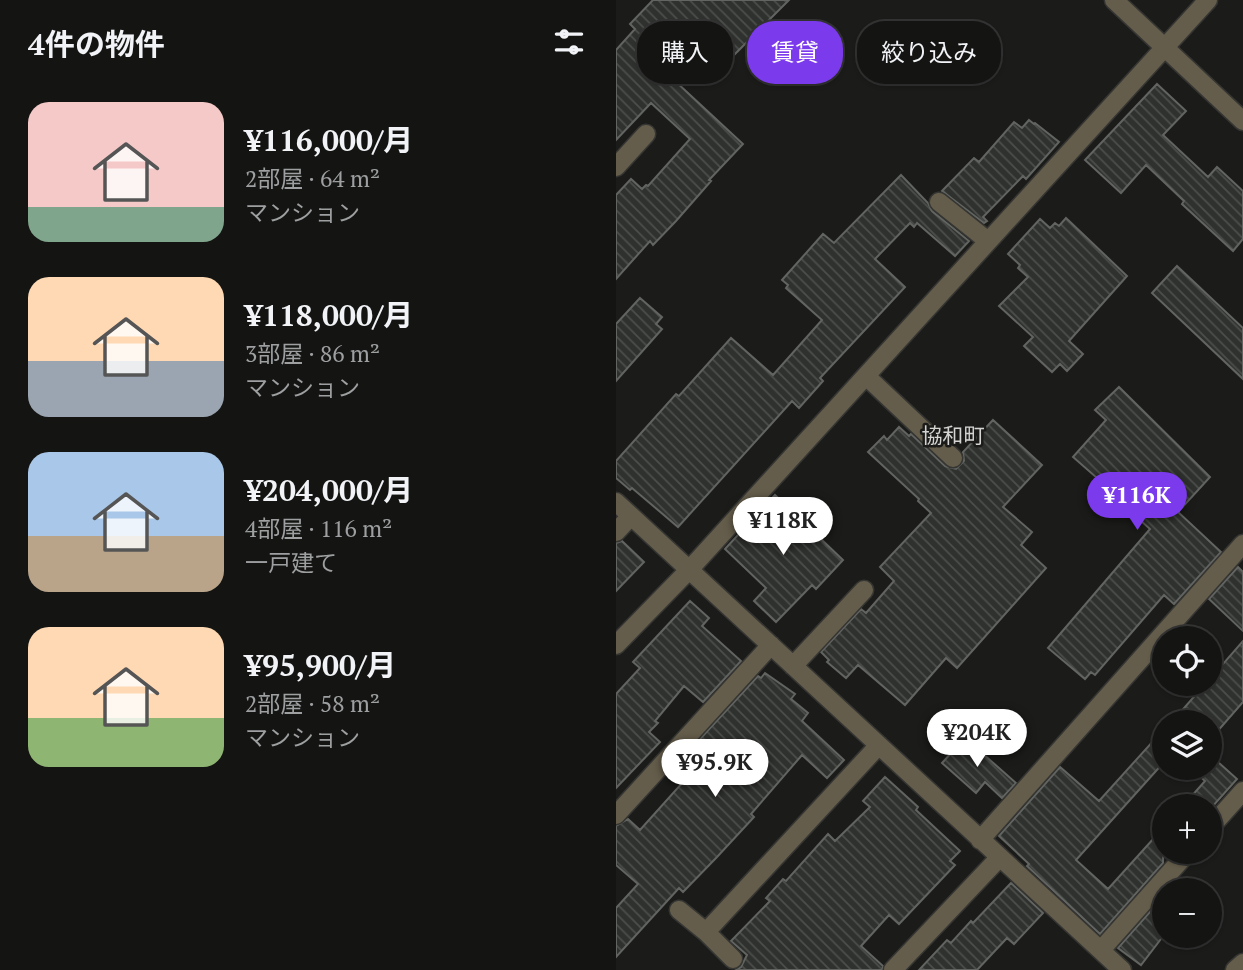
<!DOCTYPE html>
<html lang="ja">
<head>
<meta charset="utf-8">
<style>
	:root { --surface:#141513; --page:#212221; --text:#f1f3f6; --muted:#9d9fa0; --line:#333433; --accent:#7c3aed }
	body { margin:0; font-family:"PT Serif","Noto Sans JP",serif; background:var(--page); color:var(--text); height:100vh; display:flex; flex-direction:column; font-size:26px; white-space:nowrap }
	* { box-sizing:border-box; margin:0 }
	p { font-size:23px; color:var(--muted) }
	.icon { flex:none; width:38px; height:38px; fill:none; stroke:currentColor; stroke-width:2; stroke-linecap:round; stroke-linejoin:round }
	.map { position:relative; flex:1; overflow:hidden }
	.panel { display:flex; flex-direction:column; background:var(--surface); width:616px }
	.panel>* { flex:none }
	.top-card { position:absolute; left:21px; top:21px; width:500px; height:63px; display:flex; gap:14px }
	.controls { position:absolute; left:536px; top:626px; display:grid; gap:14px }
	.controls a { display:grid; place-items:center; width:70px; height:70px; border-radius:50%; background:var(--surface); box-shadow:0 2px 5px #0004,0 0 0 2px var(--line); font-size:35px }
	.price { position:absolute; translate:-50% -60px; padding:0 16px; border-radius:24px; background:#fff; color:#222; font-size:23px; line-height:46px; filter:drop-shadow(0 2px 4px #0008) }
	.price::after { content:''; position:absolute; left:50%; top:42px; width:21px; height:16px; margin-left:-10px; background:inherit; clip-path:polygon(0 0,100% 0,50% 100%) }
	.price.on { background:var(--accent); color:#fff }
	ul { padding:0; list-style:none }
	li { display:flex; align-items:center; gap:21px; height:175px; padding:0 28px }
	li span { display:grid; place-items:center; flex:none; width:196px; height:140px; border-radius:21px; color:#555 }
	li>.icon { margin-inline-start:auto }
	span .icon { width:84px; height:84px; fill:#fffc; stroke-width:1 }
	li b { font-size:30px }
	h2 { display:flex; justify-content:space-between; align-items:center; height:84px; padding:0 28px; font-size:30px }
	.tag { padding:0 24px; border-radius:28px; background:var(--surface); box-shadow:0 2px 5px #0004,0 0 0 2px var(--line); font-size:24px; line-height:63px }
	.tag.on { background:var(--accent); color:#fff }
	main { display:flex; flex:1; min-height:0 }
	.map>svg:first-child { display:block }
</style>
</head>
<body>
<main>
<section class="panel">
<h2>4件の物件<svg class="icon" aria-label="filters" viewBox="0 0 24 24"><path d="M4 7h16M4 17h16"/><circle cx="9" cy="7" r="2"/><circle cx="15" cy="17" r="2"/></svg></h2>
<ul>
<li><span style="background:linear-gradient(#f6c9c9 75%,#7fa58c 0)"><svg class="icon" aria-label="home" viewBox="0 0 24 24"><path d="M3 11l9-7 9 7M6 9v11h12V9"/></svg></span><div><b>¥116,000/月</b><p>2部屋 · 64 m²</p><p>マンション</p></div></li>
<li><span style="background:linear-gradient(#ffd9b3 60%,#9aa5b1 0)"><svg class="icon" aria-label="home" viewBox="0 0 24 24"><path d="M3 11l9-7 9 7M6 9v11h12V9"/></svg></span><div><b>¥118,000/月</b><p>3部屋 · 86 m²</p><p>マンション</p></div></li>
<li><span style="background:linear-gradient(#a9c7e8 60%,#b9a48a 0)"><svg class="icon" aria-label="home" viewBox="0 0 24 24"><path d="M3 11l9-7 9 7M6 9v11h12V9"/></svg></span><div><b>¥204,000/月</b><p>4部屋 · 116 m²</p><p>一戸建て</p></div></li>
<li><span style="background:linear-gradient(#ffd9b3 65%,#8fb573 0)"><svg class="icon" aria-label="home" viewBox="0 0 24 24"><path d="M3 11l9-7 9 7M6 9v11h12V9"/></svg></span><div><b>¥95,900/月</b><p>2部屋 · 58 m²</p><p>マンション</p></div></li>
</ul>
</section>
<div class="map">
<svg width="627" height="970" viewBox="0 0 627 970">
	<defs>
		<pattern id="building-back-hatch" width="6" height="6" patternUnits="userSpaceOnUse" patternTransform="scale(1.75)"><rect width="6" height="6" fill="#2f312e"/><path d="M-1 5l2 2M0 0l6 6M5-1l2 2" fill="none" stroke="#4c4e4b"/></pattern>
	</defs>
	<rect width="100%" height="100%" fill="#1b1c19"/>
	<path fill="url(#building-back-hatch)" stroke="#626461" stroke-width="2" d="M37,0H173L112,61L82,31L45,68L127,144L93,180L95,181L60,221L37,245L34,241L0,279V195L15,179L26,189L30,185L32,186L74,139L35,103L0,140V50L19,29L14,24Z
		M541,84L570,111L547,135L592,177L601,167L627,191V239L617,251L566,204L568,201L530,165L505,193L469,160Z
		M413,120L418,124L419,123L443,142L410,179L407,176L367,217L371,221L368,223L326,191L358,158L363,162L398,122L406,128Z
		M285,175L312,203L316,211L353,241L339,256L301,223L298,227L294,223L259,259L289,287L204,378L207,381L183,408L176,401L62,527L16,488L14,490L0,478V461L60,394L63,396L115,338L157,375L206,320L170,288L172,285L166,280L207,234L218,243Z
		M450,218L511,276L453,341L467,354L451,371L444,364L436,372L408,346L417,337L383,306L412,277L402,268L404,265L392,254L424,219L434,228L439,223L443,226Z
		M561,266L627,328V379L536,293Z
		M24,298L46,317L40,324L46,329L0,381V324Z
		M503,387L594,477L562,512L605,552L558,604L548,595L479,675L475,672L469,679L432,648L534,529L502,500L505,499L457,457L490,420L479,410Z
		M377,420L426,465L387,507L416,532L405,545L430,568L341,668L330,658L289,705L242,665L230,678L211,662L213,660L205,652L245,609L250,613L278,581L264,567L315,513L302,501L303,499L252,452L268,436L271,440L283,427L293,436L295,434L329,466L340,469L348,461L347,452Z
		M159,495L227,560L200,589L196,585L160,622L138,601L150,588L109,549Z
		M6,541L28,562L0,591V543Z
		M622,567L627,572V631L593,599Z
		M74,601L93,618L86,626L125,661L87,702L68,686L39,721L42,723L33,732L44,742L0,788V694L24,668L17,662Z
		M627,641V702L593,741V723H555L589,684H593V680Z
		M149,673L179,694L175,699L192,713L186,721L228,760L211,778L186,755L135,814L138,817L101,857L67,892L63,888L0,957V908L22,884L0,865V826L12,819L24,830L85,762L73,751L142,676L145,678Z
		M548,729V762L460,860L492,889L548,827L547,863L484,934L411,866L413,864L383,836L444,767L483,801Z
		M349,738L400,783L386,798L369,782L360,793L326,763Z
		M593,754L621,779L596,807H566L589,781L575,768H593Z
		M269,777L302,807L300,810L344,851L334,861L339,865L283,924L273,915L245,946L267,966L266,970H120L125,967L131,955L115,941L154,901L150,898L167,879L170,881L212,834L219,841L254,807L247,801Z
		M564,878L580,891H553Z
		M395,883L427,913L398,944L391,938L361,970H303L331,940L335,943L355,921L357,923Z
		M548,896V935L525,965L502,948Z"/>
	<g fill="none" stroke-linecap="round" stroke-linejoin="round">
		<defs>
			<path id="minor" d="M0,167L30,134
				M323,202L372,241
				M250,376L337,458
				M0,502L506,970
				M0,532L15,516
				M0,645L73,570L592,0
				M177,666L248,590
				M0,815L155,645
				M593,829L627,791
				M364,840L627,544
				M63,910L90,932L263,745
				M90,932L117,959
				M485,950L572,852
				M277,970L384,857
				M619,970L627,963"/>
			<path id="tertiary" d="M498,0L627,121"/>
		</defs>
		<use href="#minor" stroke="#353633" stroke-width="21"/>
		<use href="#tertiary" stroke="#353633" stroke-width="21"/>
		<use href="#minor" stroke="#655d4b" stroke-width="18"/>
		<use href="#tertiary" stroke="#655d4b" stroke-width="18"/>
	</g>
	<g text-anchor="middle" dominant-baseline="central" stroke-width="5" stroke-linejoin="round" paint-order="stroke">
		<g font-size="21" fill="#d4d5d3" stroke="#1b1c19">
			<text x="337" y="435">協和町</text>
		</g>
	</g>
</svg>
<div class="controls">
<a><svg class="icon" aria-label="locate" viewBox="0 0 24 24"><circle cx="12" cy="12" r="6"/><path d="M12 2v4M12 18v4M2 12h4M18 12h4"/></svg></a>
<a><svg class="icon" aria-label="layers" viewBox="0 0 24 24"><path d="M12 4l9 5-9 5-9-5zM3 14l9 5 9-5"/></svg></a>
<a>+</a>
<a>−</a>
</div>
<b class="price on" style="left:521px;top:532px">¥116K</b>
<b class="price" style="left:167px;top:557px">¥118K</b>
<b class="price" style="left:361px;top:769px">¥204K</b>
<b class="price" style="left:99px;top:799px">¥95.9K</b>
<div class="top-card">
<a class="tag">購入</a>
<a class="tag on">賃貸</a>
<a class="tag">絞り込み</a>
</div>
</div>
</main>
</body>
</html>
